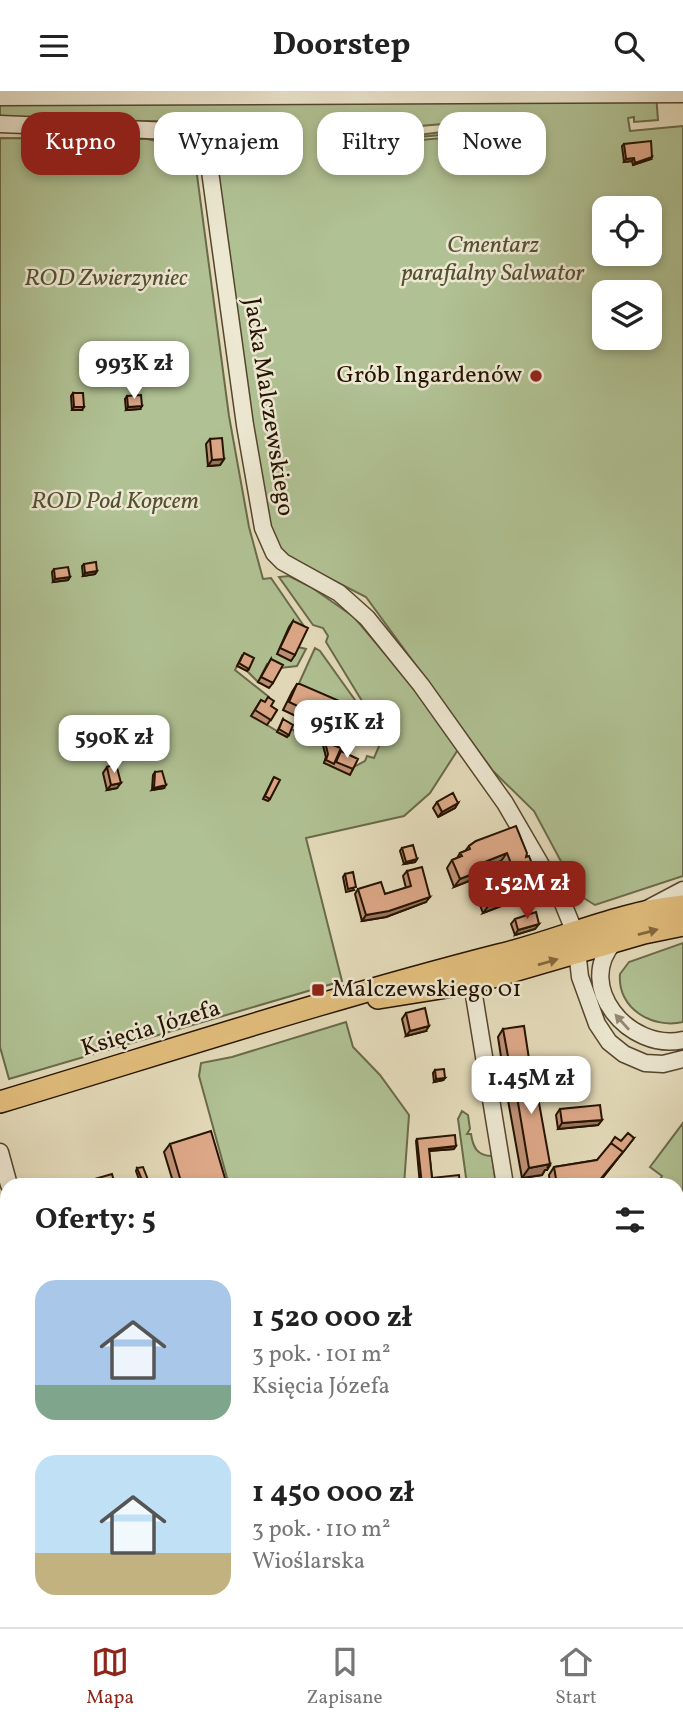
<!DOCTYPE html>
<html lang="pl">
<head>
<meta charset="utf-8">
<style>
	:root { --surface:#fff; --page:#f2f2f2; --text:#222; --muted:#767676; --line:#e0e0e0; --accent:#8f2418 }
	body { margin:0; font-family:Vollkorn,serif; background:var(--page); color:var(--text); height:100vh; display:flex; flex-direction:column; font-size:26px; white-space:nowrap }
	* { box-sizing:border-box; margin:0 }
	p { font-size:23px; color:var(--muted) }
	.icon { flex:none; width:38px; height:38px; fill:none; stroke:currentColor; stroke-width:2; stroke-linecap:round; stroke-linejoin:round }
	.map { position:relative; flex:1; overflow:hidden }
	.panel { position:absolute; left:0px; top:1087px; width:684px; height:450px; display:flex; flex-direction:column; background:var(--surface); border-radius:21px 21px 0 0; box-shadow:0 4px 10px #0003 }
	.panel>* { flex:none }
	.hud { position:absolute; left:21px; top:21px; width:642px; height:63px; display:flex; gap:14px }
	.fabs { position:absolute; left:592px; top:105px; display:grid; gap:14px }
	.fabs a { display:grid; place-items:center; width:70px; height:70px; border-radius:14px; background:var(--surface); box-shadow:0 4px 10px #0003; font-size:35px }
	.price { position:absolute; translate:-50% -60px; padding:0 16px; border-radius:14px; background:#fff; color:#222; font-size:23px; line-height:46px; filter:drop-shadow(0 2px 4px #0008) }
	.price::after { content:''; position:absolute; left:50%; top:42px; width:21px; height:16px; margin-left:-10px; background:inherit; clip-path:polygon(0 0,100% 0,50% 100%) }
	.price.on { background:var(--accent); color:#fff }
	ul { padding:0; list-style:none }
	li { display:flex; align-items:center; gap:21px; height:175px; padding:0 35px }
	li span { display:grid; place-items:center; flex:none; width:196px; height:140px; border-radius:21px; color:#555 }
	li>.icon { margin-inline-start:auto }
	span .icon { width:84px; height:84px; fill:#fffc; stroke-width:1 }
	li b { font-size:30px }
	h2 { display:flex; justify-content:space-between; align-items:center; height:84px; padding:0 35px; font-size:30px }
	.chip { padding:0 24px; border-radius:21px; background:var(--surface); box-shadow:0 4px 10px #0003; font-size:24px; line-height:63px }
	.chip.on { background:var(--accent); color:#fff }
	header { display:flex; justify-content:space-between; align-items:center; height:91px; padding:0 35px; background:var(--surface); font-size:32px; font-weight:700 }
	.menu { display:flex; justify-content:space-around; align-items:center; height:98px; border-top:2px solid var(--line); background:var(--surface); font-size:19px; color:var(--muted) }
	.menu a { display:grid; justify-items:center; gap:4px }
	.menu .on { color:var(--accent) }
	.map>svg:first-child { display:block }
</style>
</head>
<body>
<header><svg class="icon" aria-label="menu" viewBox="0 0 24 24"><path d="M4 6h16M4 12h16M4 18h16"/></svg>Doorstep<svg class="icon" aria-label="search" viewBox="0 0 24 24"><circle cx="10" cy="10" r="6"/><path d="M15 15l6 6"/></svg></header>
<div class="map">
<svg width="683" height="1536" viewBox="0 0 683 1536">
	<rect width="100%" height="100%" fill="#e4dbba"/>
	<filter id="stains"><feTurbulence type="fractalNoise" baseFrequency=".00286" numOctaves="4"/><feColorMatrix values="0 0 0 0 .2 0 0 0 0 .09 0 0 0 0 .02 0 0 0 .5 -.17"/></filter>
	<radialGradient id="worn" r=".72"><stop offset=".6" stop-color="#630" stop-opacity="0"/><stop offset="1" stop-color="#630" stop-opacity=".3"/></radialGradient>
	<path fill="#b0c193" stroke="#6a6a4a" stroke-width="2" fill-rule="evenodd" d="M0,0L656,3L658,29L634,31V26L628,27L630,40L683,35V785L595,814L579,804L534,720L493,680L366,506L280,462L270,440L260,393L226,157L213,31L0,28ZM497,26H507L509,51L501,52L500,42L409,50L403,52L399,62L366,65L364,47L371,39L492,29ZM604,117H649V163H604ZM604,201H649V247H604Z
		M489,35L497,39L408,47L402,48L396,57L373,59L372,55L379,49Z
		M0,47L147,48L181,55L195,69L229,325L249,436L263,488L271,487L306,538L298,556L306,558L297,575L280,577L267,573L258,591L247,580L252,570L242,566L235,579L269,606L267,634L287,646L291,638L323,654L326,666L324,672L352,677L365,670L367,665L374,667L380,653L373,649L376,633L326,551L328,545L323,537L313,534L279,486L289,485L311,496L354,526L441,629L459,657L430,702L404,725L306,747L342,890L9,988L0,956Z
		M315,557L320,560L355,609L354,621L330,609L295,601Z
		M683,852V931C653,938 617,918 620,883L629,871Z
		M346,931L353,956L380,984L409,1024L404,1094H229L199,985L201,972L232,966Z
		M462,1020L468,1024L470,1038L467,1043H471C473,1056 477,1065 492,1065L496,1094H467L458,1028Z
		M683,1032V1170L677,1167V1094H657L662,1085L650,1076Z
		M7,1158V1530H618L616,1536H0V1160Z"/>
	<path fill="#96bbac" stroke="#697867" stroke-width="2" d="M681,1367L683,1536H616L618,1530H677V1376Z"/>
	<g fill="none" stroke-linecap="round" stroke-linejoin="round">
		<defs>
			<path id="minor" d="M0,6L683,3
				M0,33L172,40L195,53L209,73L245,334L263,437L274,462L283,471L339,502L367,527L421,594L505,712L562,810L575,842L580,886L597,933L609,951L624,963L645,972L663,973L683,968
				M647,818L683,799
				M614,851C574,895 629,961 683,949
				M465,884L472,892L505,1094
				M0,1061L9,1094"/>
			<path id="major" d="M378,907L472,892L644,842L683,834
				M0,1011C166,961 331,907 499,864C561,849 619,821 683,815"/>
		</defs>
		<use href="#minor" stroke="#55452e" stroke-width="19"/>
		<use href="#major" stroke="#251300" stroke-width="24"/>
		<use href="#minor" stroke="#ede8d2" stroke-width="16"/>
		<use href="#major" stroke="#e2be7d" stroke-width="21"/>
	</g>
	<path fill="#be9075" stroke="#251300" stroke-width="2" d="M624,53L651,68L633,74L632,70L624,71L622,55Z
		M73,302L82,319H72L71,305Z
		M127,305L140,318L126,319L125,308Z
		M210,348L224,368L220,374L208,375L206,353Z
		M84,473L97,480L95,483L83,485L82,475Z
		M54,478L70,486L68,489L53,491L52,481Z
		M293,530L295,564L291,570L277,563L289,536Z
		M242,565L249,578L247,580L237,575Z
		M271,568L273,592L269,597L258,591Z
		M297,593L349,627L336,644L283,619L292,601Z
		M261,609L277,619L267,634L251,625Z
		M283,628L289,644L287,646L277,641Z
		M325,651L339,663L353,678L350,684L324,672L326,666L323,654Z
		M107,676L117,697L107,699L103,682Z
		M155,681L164,697L152,699L153,684Z
		M274,686L270,708L268,710L263,708Z
		M437,711L458,712L455,717L438,726L433,717Z
		M476,750L526,766L535,802L483,822L476,804L482,796L507,786L501,770L479,778L474,788L454,796L447,777L452,769L457,767L460,762L465,760L469,755Z
		M402,757L417,768L415,771L404,773L400,760Z
		M407,780L426,811L386,826L362,830L355,803L358,798L385,803L406,797L403,785Z
		M345,783L354,799L346,801L343,786Z
		M515,828L539,833L535,838L515,844L511,833Z
		M406,922L426,940L406,945L402,928Z
		M503,938L525,974L549,1074L547,1079H545L542,1084L522,1087L504,987L510,978L503,979L498,946Z
		M435,979L443,989L434,991L433,982Z
		M560,1018L602,1029L598,1034L558,1038L556,1024Z
		M634,1047L597,1094H550L549,1084L554,1076L597,1069L621,1050Z
		M417,1048L454,1058L429,1060L432,1087L460,1094H420L416,1050Z
		M170,1053L227,1094H174L164,1061Z
		M137,1077L150,1094H141L136,1080Z
		M683,1283V1323L677,1331V1298Z"/>
	<path fill="#9b765f" stroke="#251300" stroke-width="2" d="M652,66L651,68L633,74L635,72Z
		M634,67L632,70L624,71L626,68Z
		M142,315L140,318L126,319L128,316Z
		M74,316H84L82,319H72Z
		M224,368L220,374L208,375L212,369Z
		M97,480L95,483L83,485L85,482Z
		M70,486L68,489L53,491L55,488Z
		M121,692L117,697L107,699L111,694Z
		M166,694L164,697L152,699L154,697Z
		M458,712L455,717L438,726L442,721Z
		M507,762L501,770L471,782L477,774Z
		M417,768L415,771L404,773L406,771Z
		M480,780L474,788L454,796L460,788Z
		M540,794L535,802L483,822L489,814Z
		M430,806L426,811L386,826L362,830L366,824Z
		M539,833L535,838L515,844L518,839Z
		M429,935L426,940L406,945L410,940Z
		M529,968L524,976H512L510,978L503,979L509,971Z
		M445,987L443,989L434,991L436,988Z
		M602,1029L598,1034L558,1038L562,1032Z
		M634,1047L597,1094H576Z
		M456,1055L454,1058L427,1060L429,1058Z
		M550,1073L547,1077L549,1076L547,1079H545L542,1084L522,1087L529,1077Z
		M677,1321L683,1323L677,1331Z"/>
	<path fill="#dda888" stroke="#251300" stroke-width="2" d="M651,50L652,66L635,72L634,67L626,68L624,53Z
		M73,302H83L84,316H74Z
		M141,304L142,315L128,316L127,305Z
		M222,347L224,368L212,369L210,348Z
		M96,471L97,480L85,482L84,473Z
		M68,476L70,486L55,488L54,478Z
		M293,530L308,537L295,564L280,557Z
		M244,562L254,567L249,578L239,572Z
		M271,568L283,574L273,592L261,586Z
		M297,593H300L351,615L349,627L342,636L289,611Z
		M268,606L274,610L271,615L277,619L271,629L255,619L261,609L265,611Z
		M283,628L293,634L289,644L279,638Z
		M325,651L341,657L334,673L326,669L328,663Z
		M341,660L358,668L353,678L336,671Z
		M116,673L121,692L111,694L107,676Z
		M162,680L166,694L154,697L155,681Z
		M274,686L280,689L270,708L265,705Z
		M453,702L458,712L442,721L437,711Z
		M516,735L527,762L526,766L529,765L540,794L489,814L482,796L515,783L507,762L477,774L480,780L460,788L452,769L462,765L460,762L470,758L469,755L476,750Z
		M413,754L417,768L406,771L402,757Z
		M422,776L430,806L389,820L366,824L358,798L381,791L385,803L411,795L407,780Z
		M353,781L356,796L348,798L345,783Z
		M536,821L539,833L518,839L515,828Z
		M425,917L429,935L410,940L406,922Z
		M524,935L529,968L509,971L503,938Z
		M532,973L550,1073L529,1077L512,976Z
		M444,978L445,987L436,988L435,979Z
		M600,1014L602,1029L562,1032L560,1018Z
		M211,1040L227,1094H182L170,1053Z
		M628,1042L634,1047L621,1064L623,1061L611,1052L615,1046L621,1050Z
		M455,1044L456,1055L429,1058L432,1087L459,1084L460,1094H422L417,1048Z
		M611,1052L623,1061L599,1090L576,1094H557L554,1076L597,1069Z
		M143,1076L150,1094H144L137,1077Z
		M112,1083L115,1094H74Z
		M677,1238L683,1242V1244L677,1251Z
		M683,1288V1304L678,1301Z
		M677,1301L683,1304V1323L677,1321Z"/>
	<defs><path id="oneway-solid" d="M-6-.8H1V-3.2L6.5 0L1 3.2V.8H-6Z" transform="scale(1.75)"/></defs>
	<g fill="#84683e">
		<use href="#oneway-solid" transform="translate(648 841) rotate(-15)"/>
		<use href="#oneway-solid" transform="translate(548 871) rotate(-16)"/>
	</g>
	<use fill="#938874" href="#oneway-solid" transform="translate(622 931) rotate(-132)"/>
	<g fill="#8f2418" stroke="#ede8d2" stroke-width="2.5">
		<circle cx="536" cy="285" r="7"/>
		<rect x="311" y="892" width="14" height="14" rx="3.5"/>
	</g>
	<g text-anchor="middle" dominant-baseline="central" stroke-width="5" stroke-linejoin="round" paint-order="stroke">
		<g font-size="24" font-style="italic" fill="#565033" stroke="#ede8d2">
			<text x="493" y="155">Cmentarz<tspan x="493" dy="28">parafialny Salwator</tspan></text>
			<text x="106" y="188">ROD Zwierzyniec</text>
			<text x="115" y="411">ROD Pod Kopcem</text>
		</g>
		<g font-size="24" fill="#251300" stroke="#ede8d2" text-anchor="end">
			<text x="522" y="285">Grób Ingardenów</text>
			<text x="332" y="899" text-anchor="start">Malczewskiego 01</text>
		</g>
		<g font-size="24" fill="#251300" stroke="#ede8d2">
			<text transform="translate(268 316) rotate(81)">Jacka Malczewskiego</text>
			<text transform="translate(151 938) rotate(-17)">Księcia Józefa</text>
		</g>
	</g>
	<rect width="100%" height="100%" filter="url(#stains)"/>
	<rect width="100%" height="100%" fill="url(#worn)"/>
</svg>
<div class="fabs">
<a><svg class="icon" aria-label="locate" viewBox="0 0 24 24"><circle cx="12" cy="12" r="6"/><path d="M12 2v4M12 18v4M2 12h4M18 12h4"/></svg></a>
<a><svg class="icon" aria-label="layers" viewBox="0 0 24 24"><path d="M12 4l9 5-9 5-9-5zM3 14l9 5 9-5"/></svg></a>
</div>
<b class="price" style="left:134px;top:310px">993K zł</b>
<b class="price" style="left:347px;top:669px">951K zł</b>
<b class="price" style="left:114px;top:684px">590K zł</b>
<b class="price on" style="left:527px;top:830px">1.52M zł</b>
<b class="price" style="left:531px;top:1025px">1.45M zł</b>
<div class="hud">
<a class="chip on">Kupno</a>
<a class="chip">Wynajem</a>
<a class="chip">Filtry</a>
<a class="chip">Nowe</a>
</div>
<section class="panel">
<h2>Oferty: 5<svg class="icon" aria-label="filters" viewBox="0 0 24 24"><path d="M4 7h16M4 17h16"/><circle cx="9" cy="7" r="2"/><circle cx="15" cy="17" r="2"/></svg></h2>
<ul>
<li><span style="background:linear-gradient(#a9c7e8 75%,#7fa58c 0)"><svg class="icon" aria-label="home" viewBox="0 0 24 24"><path d="M3 11l9-7 9 7M6 9v11h12V9"/></svg></span><div><b>1 520 000 zł</b><p>3 pok. · 101 m²</p><p>Księcia Józefa</p></div></li>
<li><span style="background:linear-gradient(#bfe0f5 70%,#c2b280 0)"><svg class="icon" aria-label="home" viewBox="0 0 24 24"><path d="M3 11l9-7 9 7M6 9v11h12V9"/></svg></span><div><b>1 450 000 zł</b><p>3 pok. · 110 m²</p><p>Wioślarska</p></div></li>
</ul>
</section>
</div>
<nav class="menu">
<a class="on"><svg class="icon" aria-label="map" viewBox="0 0 24 24"><path d="M3 6l6-2 6 2 6-2v14l-6 2-6-2-6 2zM9 4v14M15 6v14"/></svg>Mapa</a>
<a><svg class="icon" aria-label="saved" viewBox="0 0 24 24"><path d="M7 4h10v16l-5-4-5 4z"/></svg>Zapisane</a>
<a><svg class="icon" aria-label="home" viewBox="0 0 24 24"><path d="M3 11l9-7 9 7M6 9v11h12V9"/></svg>Start</a>
</nav>
</body>
</html>
